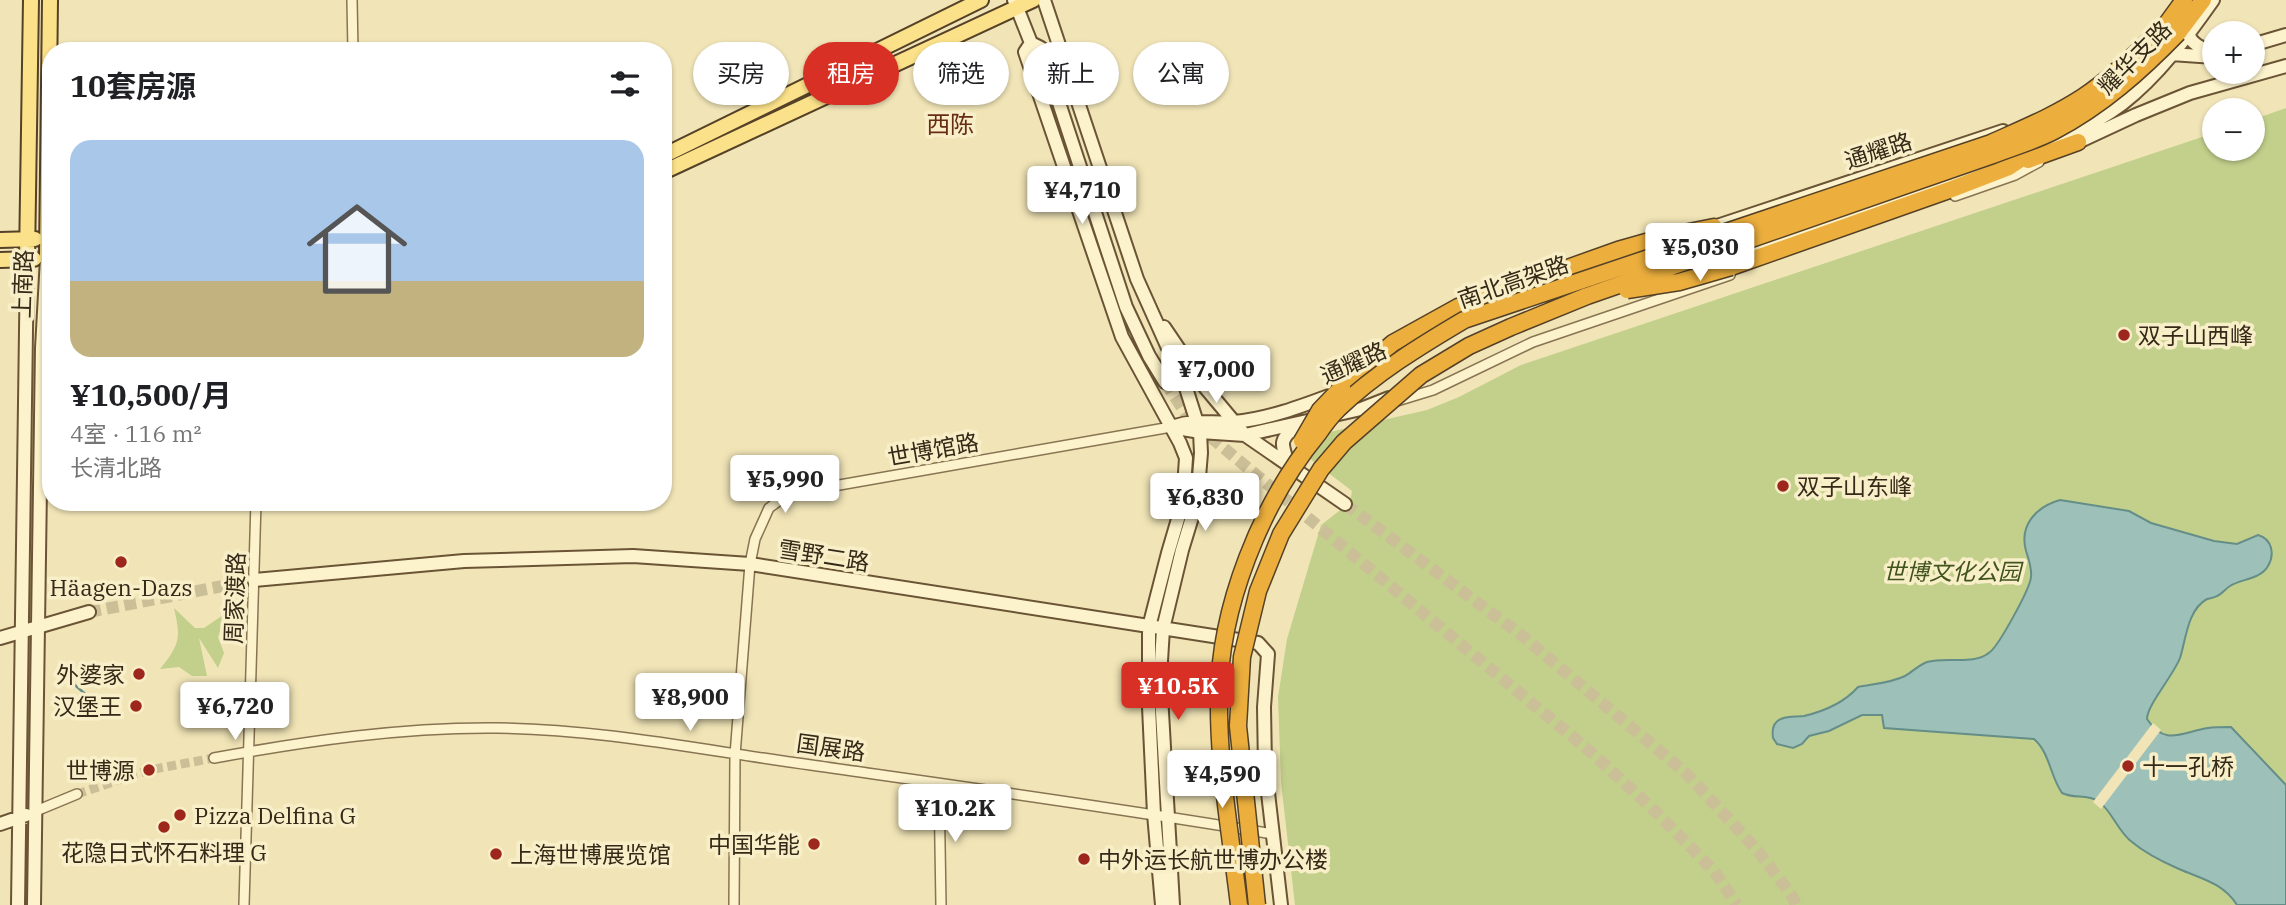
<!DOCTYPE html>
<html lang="zh">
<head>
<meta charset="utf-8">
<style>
	:root { --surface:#fff; --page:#f6f6f6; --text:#202124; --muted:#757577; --line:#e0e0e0; --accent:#d93025 }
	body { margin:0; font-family:"IBM Plex Serif","Noto Sans SC",serif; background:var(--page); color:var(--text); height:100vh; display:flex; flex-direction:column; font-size:26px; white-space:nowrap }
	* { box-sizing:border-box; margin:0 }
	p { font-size:23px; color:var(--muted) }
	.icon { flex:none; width:38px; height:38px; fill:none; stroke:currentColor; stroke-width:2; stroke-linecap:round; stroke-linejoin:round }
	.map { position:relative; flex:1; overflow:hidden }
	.panel { position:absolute; left:42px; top:42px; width:630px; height:469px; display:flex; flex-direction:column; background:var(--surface); border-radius:28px; box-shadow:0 2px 5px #0004 }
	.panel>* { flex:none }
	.top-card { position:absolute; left:693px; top:42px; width:665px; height:63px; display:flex; gap:14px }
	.tools { position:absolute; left:2202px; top:21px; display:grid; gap:14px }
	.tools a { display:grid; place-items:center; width:63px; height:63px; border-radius:50%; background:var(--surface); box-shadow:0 2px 5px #0004; font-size:35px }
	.price { position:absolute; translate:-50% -60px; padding:0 16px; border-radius:7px; background:#fff; color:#222; font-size:23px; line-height:46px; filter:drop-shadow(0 2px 4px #0008) }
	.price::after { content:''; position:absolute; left:50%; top:42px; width:21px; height:16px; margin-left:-10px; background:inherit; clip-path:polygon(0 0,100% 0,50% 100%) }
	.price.on { background:var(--accent); color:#fff }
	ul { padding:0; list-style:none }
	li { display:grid; align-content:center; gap:14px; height:371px; padding:0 28px }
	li+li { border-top:2px solid var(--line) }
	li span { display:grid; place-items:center; height:217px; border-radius:21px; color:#555 }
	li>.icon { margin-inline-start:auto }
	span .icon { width:126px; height:126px; fill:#fffc; stroke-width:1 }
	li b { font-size:30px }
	h2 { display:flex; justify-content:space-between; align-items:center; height:84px; padding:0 28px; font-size:30px }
	.chip { padding:0 24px; border-radius:32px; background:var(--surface); box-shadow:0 2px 5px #0004; font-size:24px; line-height:63px }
	.chip.on { background:var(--accent); color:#fff }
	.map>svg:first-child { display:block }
</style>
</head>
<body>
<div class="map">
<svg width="2286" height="905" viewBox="0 0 2286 905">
	<rect width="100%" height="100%" fill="#f1e5b7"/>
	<path fill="#c2d08b" d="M2286,108V905H1295L1281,782L1278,697L1287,639L1321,525L1339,511L1351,497L1352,491L1296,448L1295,440L1427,410L1459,397L1521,365L2214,133V149H2252V120Z
		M174,608L195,628H204L226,613L218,637L224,653L218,668L199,638L207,676H192L179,667L160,669C180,644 181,639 174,608Z"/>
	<path fill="#9dc1b9" stroke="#658e88" stroke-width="2" d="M2060,500L2129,511L2151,523L2214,541L2237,544L2258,535C2272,539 2275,554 2268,566C2261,579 2241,579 2230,586C2225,589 2222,594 2217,596C2214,598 2210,598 2207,599C2187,610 2186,640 2180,658C2173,676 2147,705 2147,719C2165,747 2182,732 2208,728C2215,727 2223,727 2231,727L2286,785V905H2237C2223,883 2202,879 2179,869C2163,862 2145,853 2132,842C2118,832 2111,809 2098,801C2087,794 2074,799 2062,793C2050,776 2050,753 2034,739L1884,728L1882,715H1862L1829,731L1809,736L1802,744L1793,748L1777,744L1773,738C1772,731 1773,722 1781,719C1788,716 1797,717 1804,716C1825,711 1844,703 1858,687C1873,684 1891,683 1905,676C1912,672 1919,665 1927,662C1947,656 1974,666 1990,652C1999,645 2030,589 2031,577C2032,568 2029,560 2026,551C2019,525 2036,507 2060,500Z"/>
	<path fill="#f1e5b7" d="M2153,723L2161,730L2101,809L2093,802Z"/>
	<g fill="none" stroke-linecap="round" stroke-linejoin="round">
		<path stroke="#658e88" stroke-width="2.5" d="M67,678L92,700
			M214,715L231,716"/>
		<path stroke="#cbbf97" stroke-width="9" stroke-dasharray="9 4.5" stroke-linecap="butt" d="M77,794L149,770L214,758"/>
		<path stroke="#cbbf97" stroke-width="12" stroke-dasharray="12 6" stroke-linecap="butt" d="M1165,382L1190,420L1592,753L1656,812L1714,871L1737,905
			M1345,504L1521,635L1687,774L1758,851L1792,896L1796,905
			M89,612L254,580"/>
		<defs>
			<path id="street" d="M352,0L353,51
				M1955,196L2015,175L2039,162
				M1397,401L1433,390L1533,342L1730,275
				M214,758C307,741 402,727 497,728C602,729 707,751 811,765C965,787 1119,808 1273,834
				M939,784L941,905
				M36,811L77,794
				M244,905L256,502
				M734,905L735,755L750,564L755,539L769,508L788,494L1171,427"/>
			<path id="secondary" d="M1014,0L1031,43L1025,52L1122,337L1180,443L1186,458L1183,502L1168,553L1149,627V707L1154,814L1162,905
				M1044,0L1137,279L1186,388L1200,432L1201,453L1197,501L1182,550L1163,629L1160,677L1173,905
				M2188,33C2191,44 2203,50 2214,51
				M1031,43L1041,48L1126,307L1149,356L1165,382
				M2252,45L2286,35
				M2171,54L2214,57
				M2078,142L2136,115L2190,93L2286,66
				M1708,229L2003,131
				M1588,269L1647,249
				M1655,281C1764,244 1874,209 1982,168C2030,150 2081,135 2122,104C2158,76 2187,37 2213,0
				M1164,327L1204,386L1245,435L1345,504
				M1175,426C1195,419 1214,424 1234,422C1268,419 1302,406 1334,394
				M1171,427L1200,432L1245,435L1361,409L1389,398
				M1288,463C1281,443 1279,439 1297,426
				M254,580L464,561L633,556L750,564L1258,643L1268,654L1264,707L1265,767L1281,905
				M0,638L89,612
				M0,824L26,815
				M18,905L27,259
				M34,905L42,348L47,258"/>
			<path id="primary" d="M663,156L981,0
				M663,172L1033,0
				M0,240L35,239
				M47,258L50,0
				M27,259L31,0
				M0,260L34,259"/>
			<path id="highway" d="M2165,26L2184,0
				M2178,33L2203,0
				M2028,160L2078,142
				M1731,267L1952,189L2009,167L2037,148
				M1342,387L1393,343L1458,307L1618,250L1664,237L1714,227"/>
		</defs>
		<use href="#street" stroke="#887452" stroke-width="12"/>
		<use href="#secondary" stroke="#6a5435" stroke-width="16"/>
		<use href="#primary" stroke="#554127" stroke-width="18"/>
		<use href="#highway" stroke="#554127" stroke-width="19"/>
		<use href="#street" stroke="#fcf2cb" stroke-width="9"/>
		<use href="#secondary" stroke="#fcf2cb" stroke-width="12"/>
		<use href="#primary" stroke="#fbe189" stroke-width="14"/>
		<use href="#highway" stroke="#ecaf3d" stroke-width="16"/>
		<defs>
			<path id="highway-bridge" d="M1627,290L1679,282L1731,267
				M1302,441L1320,410L1342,387
				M1239,905C1231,837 1218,767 1219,698C1219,608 1261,503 1318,434C1324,425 1331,416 1338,409C1376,373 1420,346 1464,320L1991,143C2022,129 2054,116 2083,97C2113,77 2138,51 2165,26
				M1257,905L1238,726L1242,657L1258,591L1281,534L1321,469L1344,442L1421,375L1469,346L1511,327L1587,296L1993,155C2013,147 2035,141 2054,131C2102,106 2141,71 2178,33"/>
		</defs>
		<use href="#highway-bridge" stroke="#554127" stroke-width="19" stroke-linecap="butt"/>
		<use href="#highway-bridge" stroke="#ecaf3d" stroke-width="16"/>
	</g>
	<g fill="#9d271c" stroke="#f8efc8" stroke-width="2.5">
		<circle cx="2124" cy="335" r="7"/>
		<circle cx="1783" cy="486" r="7"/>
		<circle cx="121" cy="562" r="7"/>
		<circle cx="139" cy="674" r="7"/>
		<circle cx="136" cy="706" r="7"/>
		<circle cx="2128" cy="766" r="7"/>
		<circle cx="149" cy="770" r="7"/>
		<circle cx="180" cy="815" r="7"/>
		<circle cx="164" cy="827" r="7"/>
		<circle cx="814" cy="844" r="7"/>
		<circle cx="496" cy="854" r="7"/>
		<circle cx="1084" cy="859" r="7"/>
	</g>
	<g text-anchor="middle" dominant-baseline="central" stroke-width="7" stroke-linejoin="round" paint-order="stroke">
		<g font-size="23" fill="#352918" stroke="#f8efc8">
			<text transform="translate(2134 57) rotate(-45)">耀华支路</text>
			<text transform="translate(1878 150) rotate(-18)">通耀路</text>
			<text transform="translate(1513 281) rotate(-19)">南北高架路</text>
			<text transform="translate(22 284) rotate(-88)">上南路</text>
			<text transform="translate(1353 362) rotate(-24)">通耀路</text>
			<text transform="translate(933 449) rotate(-10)">世博馆路</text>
			<text transform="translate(824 555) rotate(9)">雪野二路</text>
			<text transform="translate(234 598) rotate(-88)">周家渡路</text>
			<text transform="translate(831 747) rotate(8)">国展路</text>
		</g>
		<g font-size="23" fill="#352918" stroke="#f8efc8" text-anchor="start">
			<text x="2138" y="335">双子山西峰</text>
			<text x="1797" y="486">双子山东峰</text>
			<text x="121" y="587" text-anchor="middle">Häagen-Dazs</text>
			<text x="125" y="674" text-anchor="end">外婆家</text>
			<text x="122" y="706" text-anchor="end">汉堡王</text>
			<text x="2142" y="766">十一孔桥</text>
			<text x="135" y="770" text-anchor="end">世博源</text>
			<text x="194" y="815">Pizza Delfina G</text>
			<text x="800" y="844" text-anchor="end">中国华能</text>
			<text x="164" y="852" text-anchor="middle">花隐日式怀石料理 G</text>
			<text x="510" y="854">上海世博展览馆</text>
			<text x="1098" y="859">中外运长航世博办公楼</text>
		</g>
		<g font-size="23" font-style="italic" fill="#41541d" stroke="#f8efc8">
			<text x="1952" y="571">世博文化公园</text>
		</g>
		<g font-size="24" fill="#662c14" stroke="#f8efc8">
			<text x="950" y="124">西陈</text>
		</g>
	</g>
</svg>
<div class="tools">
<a>+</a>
<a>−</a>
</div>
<b class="price" style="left:1082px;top:226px">¥4,710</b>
<b class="price" style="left:1700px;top:283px">¥5,030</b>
<b class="price" style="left:1216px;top:405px">¥7,000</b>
<b class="price" style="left:785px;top:515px">¥5,990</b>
<b class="price" style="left:1205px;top:533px">¥6,830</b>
<b class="price on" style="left:1178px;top:722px">¥10.5K</b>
<b class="price" style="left:690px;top:733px">¥8,900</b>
<b class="price" style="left:235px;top:742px">¥6,720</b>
<b class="price" style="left:1222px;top:810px">¥4,590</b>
<b class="price" style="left:955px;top:844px">¥10.2K</b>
<div class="top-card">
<a class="chip">买房</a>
<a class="chip on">租房</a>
<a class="chip">筛选</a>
<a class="chip">新上</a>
<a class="chip">公寓</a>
</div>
<section class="panel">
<h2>10套房源<svg class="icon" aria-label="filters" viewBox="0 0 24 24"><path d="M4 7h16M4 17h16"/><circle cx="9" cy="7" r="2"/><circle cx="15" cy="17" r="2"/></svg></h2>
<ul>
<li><span style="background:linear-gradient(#a9c7e8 65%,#c2b280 0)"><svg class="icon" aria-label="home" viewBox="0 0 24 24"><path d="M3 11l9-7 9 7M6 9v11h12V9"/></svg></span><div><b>¥10,500/月</b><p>4室 · 116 m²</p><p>长清北路</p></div></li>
</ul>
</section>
</div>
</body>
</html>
